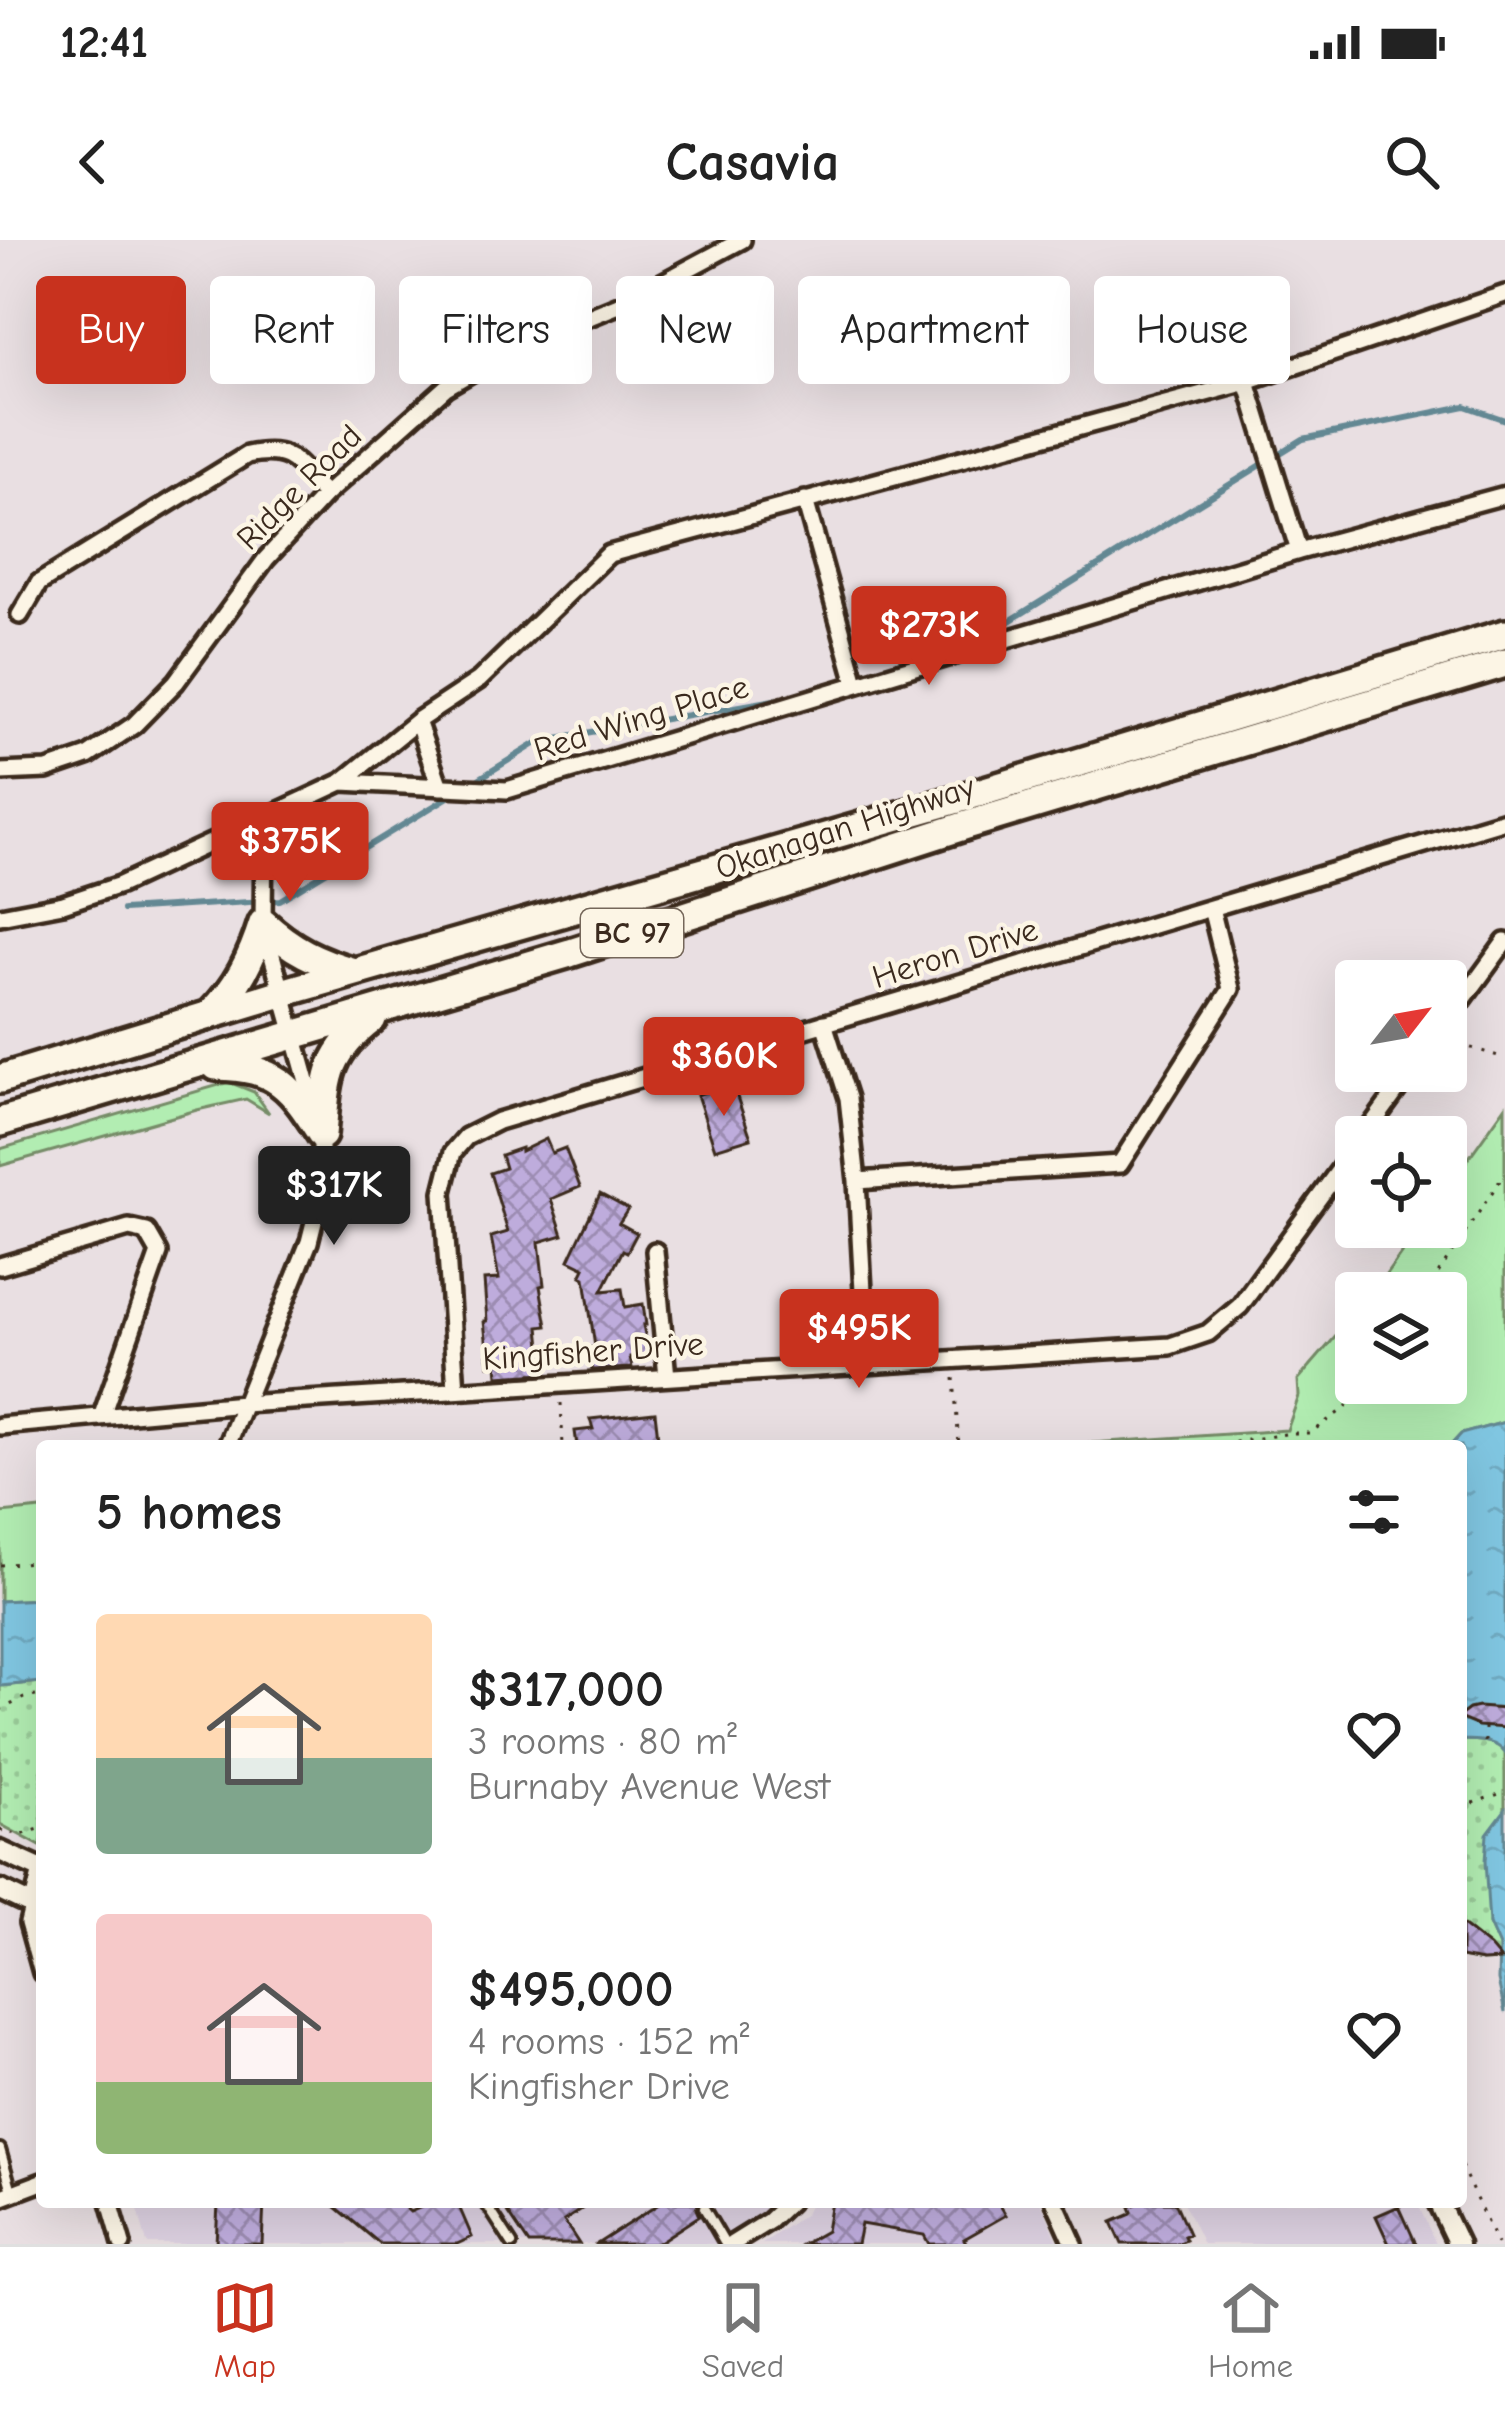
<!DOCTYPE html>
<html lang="en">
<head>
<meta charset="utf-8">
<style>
	:root { --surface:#fff; --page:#f2f2f2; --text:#222; --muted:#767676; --line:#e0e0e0; --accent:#c8321e }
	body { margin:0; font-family:"Comic Neue",sans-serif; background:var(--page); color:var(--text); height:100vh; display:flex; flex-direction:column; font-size:45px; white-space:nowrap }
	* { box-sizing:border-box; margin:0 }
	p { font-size:39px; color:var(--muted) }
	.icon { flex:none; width:66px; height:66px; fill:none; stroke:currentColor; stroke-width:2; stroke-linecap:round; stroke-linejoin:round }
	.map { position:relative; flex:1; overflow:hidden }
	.sheet { position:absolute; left:36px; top:1200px; width:1431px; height:768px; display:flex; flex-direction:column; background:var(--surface); border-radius:12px; box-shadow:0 12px 48px #0002 }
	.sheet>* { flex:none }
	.hud { position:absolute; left:36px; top:36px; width:1434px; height:108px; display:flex; gap:24px }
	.needle { width:78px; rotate:59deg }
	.fabs { position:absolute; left:1335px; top:720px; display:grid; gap:24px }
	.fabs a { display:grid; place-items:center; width:132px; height:132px; border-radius:12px; background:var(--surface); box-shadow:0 12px 48px #0002; font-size:60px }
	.price { position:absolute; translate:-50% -102px; padding:0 27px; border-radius:12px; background:var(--accent); color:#fff; font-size:39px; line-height:78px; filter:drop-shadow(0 3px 6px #0008) }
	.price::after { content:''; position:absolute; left:50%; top:72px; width:36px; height:27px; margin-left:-18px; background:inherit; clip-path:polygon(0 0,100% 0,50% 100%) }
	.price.selected { background:#222; color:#fff }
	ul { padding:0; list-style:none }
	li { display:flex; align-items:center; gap:36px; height:300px; padding:0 60px }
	li span { display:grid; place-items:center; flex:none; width:336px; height:240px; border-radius:12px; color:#555 }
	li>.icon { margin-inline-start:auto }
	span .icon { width:144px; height:144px; fill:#fffc; stroke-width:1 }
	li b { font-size:51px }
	h2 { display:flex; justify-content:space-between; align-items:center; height:144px; padding:0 60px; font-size:51px }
	.tag { padding:0 42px; border-radius:12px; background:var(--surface); box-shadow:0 12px 48px #0002; font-size:42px; line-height:108px }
	.tag.selected { background:var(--accent); color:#fff }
	.status { display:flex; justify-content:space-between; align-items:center; height:84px; padding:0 60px; background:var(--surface); direction:ltr }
	.status svg { height:33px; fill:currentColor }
	header { display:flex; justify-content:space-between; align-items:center; height:156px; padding:0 60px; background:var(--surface); font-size:54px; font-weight:700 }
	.dock { display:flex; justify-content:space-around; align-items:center; height:168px; border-top:3px solid var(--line); background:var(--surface); font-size:33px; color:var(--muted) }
	.dock a { display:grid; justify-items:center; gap:6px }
	.dock .selected { color:var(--accent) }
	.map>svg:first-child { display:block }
</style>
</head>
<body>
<div class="status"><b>12:41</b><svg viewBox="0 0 49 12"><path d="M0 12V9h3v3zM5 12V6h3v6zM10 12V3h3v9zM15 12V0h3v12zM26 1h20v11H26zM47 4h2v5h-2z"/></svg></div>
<header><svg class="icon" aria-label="back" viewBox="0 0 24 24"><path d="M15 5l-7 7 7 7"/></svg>Casavia<svg class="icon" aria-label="search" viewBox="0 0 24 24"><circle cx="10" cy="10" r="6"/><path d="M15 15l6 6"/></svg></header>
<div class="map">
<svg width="1505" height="2004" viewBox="0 0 1505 2004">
	<defs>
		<pattern id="park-dots" width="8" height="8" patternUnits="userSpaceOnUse" patternTransform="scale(3)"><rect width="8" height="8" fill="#b2edb2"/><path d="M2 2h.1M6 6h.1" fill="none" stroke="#9acb99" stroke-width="1.8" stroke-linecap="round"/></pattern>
		<pattern id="water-ripples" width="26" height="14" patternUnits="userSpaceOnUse" patternTransform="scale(3)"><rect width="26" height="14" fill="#80c6e1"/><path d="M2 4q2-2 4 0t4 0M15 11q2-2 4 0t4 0" fill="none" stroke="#70aac1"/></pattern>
		<pattern id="building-cross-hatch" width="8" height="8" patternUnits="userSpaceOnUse" patternTransform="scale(3)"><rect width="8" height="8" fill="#beacdc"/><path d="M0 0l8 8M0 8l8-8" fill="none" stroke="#9c8cb2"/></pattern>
	</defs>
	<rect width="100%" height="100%" fill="#e9dfe2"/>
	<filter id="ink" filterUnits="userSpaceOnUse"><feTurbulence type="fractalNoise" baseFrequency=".00833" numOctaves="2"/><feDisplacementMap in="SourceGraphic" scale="24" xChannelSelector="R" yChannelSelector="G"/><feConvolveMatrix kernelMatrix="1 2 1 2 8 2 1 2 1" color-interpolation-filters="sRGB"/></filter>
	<g filter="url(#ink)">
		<path fill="#dcd0e0" d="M136,1962H778L714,2004H521L518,1999L505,2004H147Z
			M811,1962H1041L1059,2004H762L805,1974Z
			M1183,1962H1417L1436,2004H1203Z"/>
		<path fill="#b2edb2" stroke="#768c68" stroke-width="3" d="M229,842L254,852L269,873L246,859L197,870L0,926V909Z
			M1505,867V1182L1461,1194L1450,1206H1046L1287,1190L1299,1156L1298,1140L1356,1073V1143H1446V1053H1373L1420,987H1446V950Z
			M42,1269V1359L0,1361V1273Z"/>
		<path fill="url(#park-dots)" stroke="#768c68" stroke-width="3" d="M42,1442V1607L0,1584V1446Z
			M1461,1500C1477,1501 1495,1499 1505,1513V1570L1489,1684L1499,1706L1500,1720L1482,1721L1461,1717Z"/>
		<path fill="url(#water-ripples)" stroke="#648893" stroke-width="3" d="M1505,1182V1513C1495,1499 1477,1501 1461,1500V1206H1450L1461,1194Z
			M42,1359V1442L0,1446V1361Z
			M1505,1570V1773L1498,1740L1499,1707L1489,1684L1485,1621L1487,1594Z"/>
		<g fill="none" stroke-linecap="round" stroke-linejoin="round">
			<path stroke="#648893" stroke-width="6" d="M979,400L1303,199L1465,166L1505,180
				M904,437L926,433L937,426
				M472,543L540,501L791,457
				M123,670L280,660L455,553"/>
		</g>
		<path fill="url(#building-cross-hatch)" stroke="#3b2a1e" stroke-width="3" d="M717,848L721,859L736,854L751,898L715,909L697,855Z
			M546,899L552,913L565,908L580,947L551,959L563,995L539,1002L544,1045L540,1046L547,1086L539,1087L544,1133L498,1136L497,1124L489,1125L484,1081H487L484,1040L499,1039L491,997L508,992L490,933L505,928L501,915L521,908V911Z
			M600,954L628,969L619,983L637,993L627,1012L623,1010L602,1051L622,1049L625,1067L643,1064L646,1085H643L649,1114L630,1117L632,1128L592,1130L587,1108L595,1107L585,1038L581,1036L585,1028L569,1020Z
			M655,1172L659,1206H577L575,1191L593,1189L590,1179Z
			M1478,1467L1505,1469V1488L1478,1486L1461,1479V1475L1469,1469Z
			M1461,1684L1490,1707L1501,1720L1482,1721L1461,1717Z
			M218,1962H264L262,2004H216Z
			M330,1962H399L410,1972L433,1962H457L472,1997L457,2004H380Z
			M501,1962H592L564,1981L579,2004H529Z
			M662,1962H699L696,1969L699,1976L656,2004H597Z
			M831,1962H998L1006,1975L964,1999L967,2004H929L924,1995L861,1984L857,2004H803L826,1991Z
			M1141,1962H1175L1189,1994L1184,1996L1186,2000L1177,2004H1122L1112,1982L1129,1975L1132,1972L1130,1967Z
			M1399,1966L1416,2004H1389L1376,1976Z"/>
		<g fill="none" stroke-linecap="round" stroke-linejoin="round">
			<defs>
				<path id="service" d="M0,1909L12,1951
					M485,1962L512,2004
					M704,1968L725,2004"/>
				<path id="minor" d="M1247,142L1299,311
					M805,260L856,443
					M20,375L39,343L247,215C293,205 297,224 325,255
					M417,481L440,547
					M0,532L47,530L88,516L134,485L176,442L266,319L325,255L446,147L515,107L626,62L742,0
					M342,542L507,550L1299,311L1505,255
					M264,580L263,683L315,870
					M0,676L63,664L120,645L342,542L417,481L479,440L609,314L1247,142L1505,54
					M824,783L848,858L857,941L867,1125
					M1446,783L1505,702
					M1363,897L1411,831
					M857,941L1120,924L1231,749L1211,668
					M655,1011L667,1137
					M0,1026L129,988L147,992L159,1013L102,1175
					M456,1150L443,952L453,912L466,897L498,881L1505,580
					M0,1186L243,1164L1170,1106L1208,1093L1240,1066L1356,907
					M227,1206L309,1002L321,954V893
					M41,1630L28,1683L42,1733
					M0,1958L42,1942
					M110,1962L122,2004
					M1055,1962L1074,2004
					M732,2004L769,1981L789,1962"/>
				<path id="tertiary" d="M0,1611L42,1630
					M0,1650L42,1670
					M1438,1962L1458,2004"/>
				<path id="trunk" d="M211,774C238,747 252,718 263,683C291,709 317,722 354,732
					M216,826C278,827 291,847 322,895
					M0,839L282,753L958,559L1505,394
					M0,882L570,713L967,585L1505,423
					M322,895C327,839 325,815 372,779"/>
			</defs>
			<use href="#service" stroke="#3b2a1e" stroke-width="16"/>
			<use href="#minor" stroke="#3b2a1e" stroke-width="24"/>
			<use href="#tertiary" stroke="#3b2a1e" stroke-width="27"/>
			<use href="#trunk" stroke="#3b2a1e" stroke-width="36"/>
			<path stroke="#3b2a1e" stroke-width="3" stroke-dasharray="3 9" stroke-linecap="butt" d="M1448,801L1505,818
				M1425,1053L1505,933
				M954,1138L959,1206
				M561,1163L563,1206
				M1211,1206L1291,1193H1310L1345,1168L1366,1143
				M0,1325L42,1321
				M0,1470L24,1458L42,1455
				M1485,1502V1487
				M1461,1567L1505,1552
				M0,1590L21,1595L42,1588
				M1461,1926L1497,2004"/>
			<use href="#service" stroke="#fcf5e5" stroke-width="8"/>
			<use href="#minor" stroke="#fcf5e5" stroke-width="15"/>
			<use href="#tertiary" stroke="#fcf5e5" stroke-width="18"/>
			<use href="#trunk" stroke="#fcf5e5" stroke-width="27"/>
		</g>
	</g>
	<g text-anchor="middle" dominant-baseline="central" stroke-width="9" stroke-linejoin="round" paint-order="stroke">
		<rect fill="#fcf5e5" stroke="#75675a" stroke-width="3" x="581" y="669" width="102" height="48" rx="9"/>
		<g font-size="30" font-weight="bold" fill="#3b2a1e">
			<text x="632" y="693">BC 97</text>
		</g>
		<g font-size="33" fill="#3b2a1e" stroke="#fcf5e5">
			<text transform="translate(299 247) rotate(-45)">Ridge Road</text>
			<text transform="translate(641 478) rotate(-17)">Red Wing Place</text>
			<text transform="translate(845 587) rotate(-18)">Okanagan Highway</text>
			<text transform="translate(955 713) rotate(-17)">Heron Drive</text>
			<text transform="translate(593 1111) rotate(-4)">Kingfisher Drive</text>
		</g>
	</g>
</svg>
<div class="fabs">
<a><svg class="needle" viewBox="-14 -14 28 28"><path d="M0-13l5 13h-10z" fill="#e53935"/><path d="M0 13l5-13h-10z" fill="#767676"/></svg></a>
<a><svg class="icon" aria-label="locate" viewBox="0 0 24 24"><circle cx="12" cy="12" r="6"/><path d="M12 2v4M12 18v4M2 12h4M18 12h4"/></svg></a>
<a><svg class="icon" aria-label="layers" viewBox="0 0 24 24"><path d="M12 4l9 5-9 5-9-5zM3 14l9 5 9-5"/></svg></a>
</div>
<b class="price" style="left:929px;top:448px">$273K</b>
<b class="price" style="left:290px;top:664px">$375K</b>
<b class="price" style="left:724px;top:879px">$360K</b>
<b class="price selected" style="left:334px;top:1008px">$317K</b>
<b class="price" style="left:859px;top:1151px">$495K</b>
<div class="hud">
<a class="tag selected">Buy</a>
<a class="tag">Rent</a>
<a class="tag">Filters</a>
<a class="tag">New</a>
<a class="tag">Apartment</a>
<a class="tag">House</a>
</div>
<section class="sheet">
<h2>5 homes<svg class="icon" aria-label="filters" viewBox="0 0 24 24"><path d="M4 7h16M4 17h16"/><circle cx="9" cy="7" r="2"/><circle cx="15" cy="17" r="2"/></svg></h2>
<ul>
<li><span style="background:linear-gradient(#ffd9b3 60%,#7fa58c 0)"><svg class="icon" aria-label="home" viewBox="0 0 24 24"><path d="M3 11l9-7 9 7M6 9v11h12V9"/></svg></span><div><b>$317,000</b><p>3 rooms · 80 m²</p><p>Burnaby Avenue West</p></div><svg class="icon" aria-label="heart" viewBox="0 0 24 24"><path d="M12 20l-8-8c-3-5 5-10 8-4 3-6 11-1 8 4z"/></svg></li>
<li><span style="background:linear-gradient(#f6c9c9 70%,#8fb573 0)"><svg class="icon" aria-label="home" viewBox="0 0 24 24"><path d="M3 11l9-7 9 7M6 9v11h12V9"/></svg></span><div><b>$495,000</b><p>4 rooms · 152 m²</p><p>Kingfisher Drive</p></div><svg class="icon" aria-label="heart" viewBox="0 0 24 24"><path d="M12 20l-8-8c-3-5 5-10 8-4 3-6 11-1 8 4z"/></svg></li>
</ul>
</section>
</div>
<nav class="dock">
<a class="selected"><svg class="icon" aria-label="map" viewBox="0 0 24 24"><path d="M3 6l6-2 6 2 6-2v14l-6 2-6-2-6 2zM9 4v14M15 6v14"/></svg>Map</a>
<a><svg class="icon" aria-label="saved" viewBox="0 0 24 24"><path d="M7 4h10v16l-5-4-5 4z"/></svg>Saved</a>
<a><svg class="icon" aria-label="home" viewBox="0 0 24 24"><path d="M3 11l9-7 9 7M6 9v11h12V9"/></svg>Home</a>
</nav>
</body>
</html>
